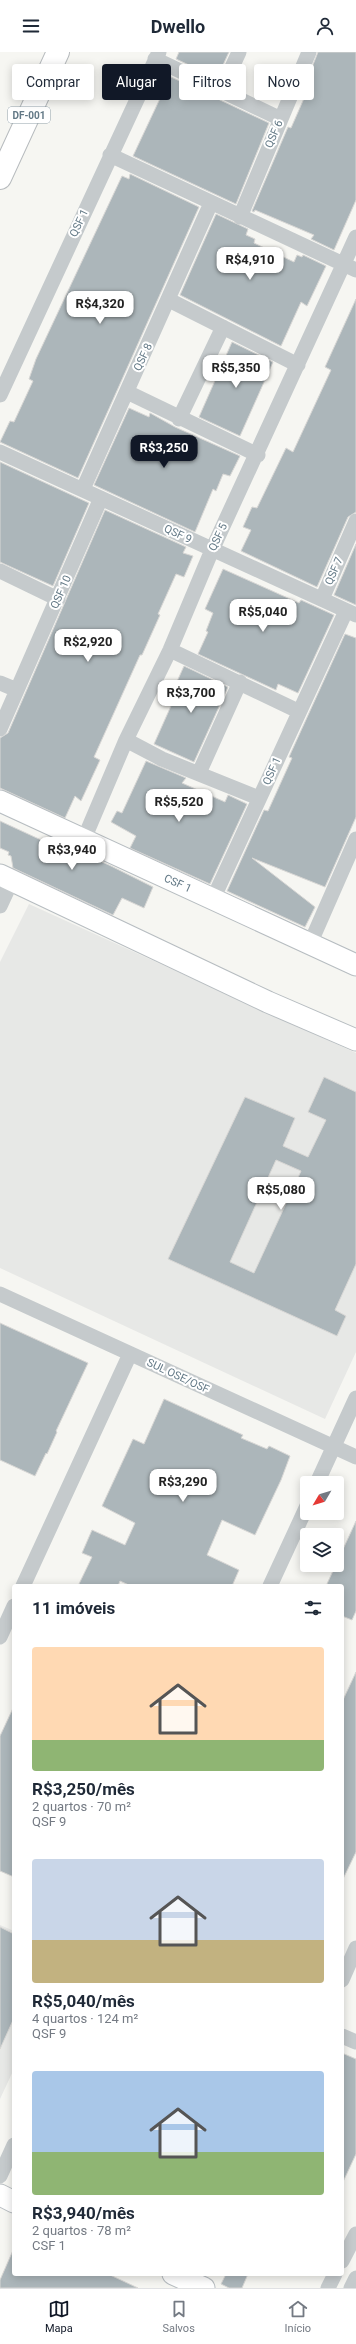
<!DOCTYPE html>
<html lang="pt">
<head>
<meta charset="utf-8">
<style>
	:root { --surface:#fff; --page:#f6f6f7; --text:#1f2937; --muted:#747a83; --line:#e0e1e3; --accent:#111827 }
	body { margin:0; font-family:Roboto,sans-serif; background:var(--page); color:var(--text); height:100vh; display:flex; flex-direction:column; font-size:15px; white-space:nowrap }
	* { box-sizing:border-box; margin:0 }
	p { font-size:13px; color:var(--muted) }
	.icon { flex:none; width:22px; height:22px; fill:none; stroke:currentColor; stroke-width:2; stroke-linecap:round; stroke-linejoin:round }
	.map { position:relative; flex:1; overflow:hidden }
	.sheet { position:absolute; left:12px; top:1532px; width:332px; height:692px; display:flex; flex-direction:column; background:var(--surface); border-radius:4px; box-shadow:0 2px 10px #0003 }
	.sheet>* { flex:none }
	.banner { position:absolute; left:12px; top:12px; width:332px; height:36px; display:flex; gap:8px }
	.needle { width:26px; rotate:232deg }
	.tools { position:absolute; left:300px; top:1424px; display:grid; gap:8px }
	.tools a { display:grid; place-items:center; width:44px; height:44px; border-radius:4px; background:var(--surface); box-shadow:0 2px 10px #0003; font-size:20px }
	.price { position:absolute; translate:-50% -34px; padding:0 9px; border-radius:8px; background:#fff; color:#222; font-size:13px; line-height:26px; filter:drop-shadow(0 1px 2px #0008) }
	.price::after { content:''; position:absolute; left:50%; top:24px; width:12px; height:9px; margin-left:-6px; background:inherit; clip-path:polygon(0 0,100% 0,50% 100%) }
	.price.current { background:var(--accent); color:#fff }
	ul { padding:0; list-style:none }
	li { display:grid; align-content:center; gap:8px; height:212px; padding:0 20px }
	li span { display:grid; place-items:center; height:124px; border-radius:4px; color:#555 }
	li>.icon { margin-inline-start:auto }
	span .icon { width:72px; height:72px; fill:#fffc; stroke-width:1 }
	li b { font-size:17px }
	h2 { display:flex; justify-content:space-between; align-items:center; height:48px; padding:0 20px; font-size:17px }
	.chip { padding:0 14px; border-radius:4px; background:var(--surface); box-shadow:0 2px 10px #0003; font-size:14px; line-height:36px }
	.chip.current { background:var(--accent); color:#fff }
	header { display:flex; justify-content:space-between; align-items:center; height:52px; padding:0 20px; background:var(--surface); font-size:18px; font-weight:700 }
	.tab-bar { display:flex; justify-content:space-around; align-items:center; height:56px; border-top:1px solid var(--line); background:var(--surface); font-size:11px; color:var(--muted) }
	.tab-bar a { display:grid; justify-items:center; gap:2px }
	.tab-bar .current { color:var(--accent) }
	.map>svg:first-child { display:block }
</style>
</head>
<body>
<header><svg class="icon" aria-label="menu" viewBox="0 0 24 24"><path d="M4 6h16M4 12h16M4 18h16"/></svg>Dwello<svg class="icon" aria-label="person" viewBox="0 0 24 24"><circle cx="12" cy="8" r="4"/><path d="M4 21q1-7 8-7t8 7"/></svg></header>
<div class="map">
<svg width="356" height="2236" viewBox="0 0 356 2236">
	<rect width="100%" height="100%" fill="#f6f6f2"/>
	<path fill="#e7e8e6" d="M29,852L356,1001V1300L325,1367L0,1216V910Z
		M0,1873L14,1879V2017L0,2047Z"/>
	<path fill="#acb6ba" stroke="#d8d7d5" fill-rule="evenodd" d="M179,0H229L217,26L176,7Z
		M318,0H356V148L334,198L311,187L314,183L255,158L254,160L252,159L288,75L291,76L309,35L305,33Z
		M169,24L269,71L236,152L133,104L164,38L163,37Z
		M130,122L199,155L78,426L0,390L10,369L14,370L33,329L29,327L36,307L122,124L129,127Z
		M216,162L248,177L246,183L255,187L254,191L294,210L297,203L302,205L303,203L326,214L307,254L301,250L281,294L180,243Z
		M356,247V460L348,465L317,535L241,499L251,478L243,475L252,455L257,456L286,396L293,400L331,318L325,315Z
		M232,290L273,310L240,384L199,365Z
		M129,356L149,365L150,361L175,375L240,404L230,424L223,422L216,439L213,437L195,480L94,433Z
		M0,410L89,451L53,534L0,510Z
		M105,458L186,495L183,501L193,504L184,525L176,522L158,562L160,563L142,603H140L94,705L100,708L81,749L75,744L65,766L0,736V686L8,681Z
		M356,492V553L334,543Z
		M223,517L299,551L301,548L334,563L298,641L278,632L276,638L198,602L208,580L206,579L213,561L205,557Z
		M345,582L356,586V765L325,835L252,806L315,855L305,875L227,839L264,758L268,759L292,706L289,705Z
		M184,614L228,635L194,710L154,692L179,636L175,634Z
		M146,709L186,726L182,731L225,750L228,743L247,752L210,832L130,796L136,784L111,770L117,759L122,761Z
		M0,769L52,793L53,789L109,813L153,835L144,856L122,846L113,863L13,816L11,804L8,803L9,800L0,796Z
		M324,1025L356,1040V1212L335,1258L346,1264L337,1284L168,1207L245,1045L295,1066L283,1094L308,1105L326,1068L308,1060ZM276,1108L301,1119L254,1221L230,1210Z
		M0,1271L88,1311L56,1379L57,1380L47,1402L46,1401L35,1424L0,1408Z
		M164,1347L243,1383L241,1386L267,1397L269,1394L290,1404L281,1428L255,1483L222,1468L207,1503L239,1518L232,1534H131L120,1529L118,1534H78L92,1505L82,1501L92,1478L125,1493L135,1471L102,1454L133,1387L144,1392Z
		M356,1469V1559L352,1568L342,1564V1534H326Z
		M356,1620V1800L342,1829V1650Z
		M14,1654V1825L0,1819V1684Z
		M0,1875L14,1882V1966L0,1997Z
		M342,2001L356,2007V2102L342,2132Z
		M14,2196V2222H108L138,2236H0V2228Z
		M226,2222H248L242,2236H229L221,2232Z"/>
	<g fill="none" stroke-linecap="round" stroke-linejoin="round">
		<defs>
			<g id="secondary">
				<path id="s1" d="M0,749L356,913"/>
				<path d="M0,823L268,950L356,988"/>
				<path d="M0,2143L14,2150"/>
				<path d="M173,2222L204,2236"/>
			</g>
			<path id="highway" d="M0,126L58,0"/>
		</defs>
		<use href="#secondary" stroke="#b7bdc1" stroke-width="23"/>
		<use href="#highway" stroke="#b7bbbe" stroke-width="24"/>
		<path stroke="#c5cacc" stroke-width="15" d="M155,7L281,67
			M221,39L239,0
			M110,103L356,218
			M240,165L309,0
			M169,248L298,313
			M127,340L258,403
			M0,343L159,0
			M179,367L223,275
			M0,400L356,563
			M83,437L211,151
			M0,519L58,547
			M322,547L356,469
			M170,598L298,659
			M0,631L17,638
			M0,677L101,446
			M126,688L162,707L259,746
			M199,721L240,630
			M84,787L126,688L170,598L212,498L356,185
			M213,847L346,559
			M0,854L12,828
			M310,892L356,787
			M0,1242L356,1405
			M317,1431L356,1346
			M23,1534L130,1302
			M270,1534L307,1454
			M0,1585L14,1554
			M342,1928L356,1896
			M342,1984L356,1990
			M0,2124L14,2093
			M342,2209L356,2182
			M328,2236L335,2222
			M351,2236L356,2226"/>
		<use href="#secondary" stroke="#fff" stroke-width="21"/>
		<use href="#highway" stroke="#fff" stroke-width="22"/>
	</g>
	<g text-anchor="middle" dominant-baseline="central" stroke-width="4" stroke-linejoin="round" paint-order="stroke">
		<rect fill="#fff" stroke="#92a1aa" stroke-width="1" x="8" y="55" width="42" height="16" rx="3"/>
		<g font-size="10" font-weight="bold" fill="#637986">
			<text x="29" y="63">DF-001</text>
		</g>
		<g font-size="11" fill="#637986" stroke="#fff">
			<text transform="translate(274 82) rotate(-67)">QSF 6</text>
			<text transform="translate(79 171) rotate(-65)">QSF 1</text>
			<text transform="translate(143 305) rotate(-65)">QSF 8</text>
			<text transform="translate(178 482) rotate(25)">QSF 9</text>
			<text transform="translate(218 485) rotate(-65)">QSF 5</text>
			<text transform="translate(334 519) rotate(-67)">QSF 7</text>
			<text transform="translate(61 540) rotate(-66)">QSF 10</text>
			<text transform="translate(272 719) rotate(-66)">QSF 1</text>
			<text stroke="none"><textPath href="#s1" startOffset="196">CSF 1</textPath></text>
			<text transform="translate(178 1324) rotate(25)">SUL OSE/OSF</text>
		</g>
	</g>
</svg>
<div class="tools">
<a><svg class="needle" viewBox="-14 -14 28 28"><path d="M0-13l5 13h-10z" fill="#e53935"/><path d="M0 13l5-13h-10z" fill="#747a83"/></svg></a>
<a><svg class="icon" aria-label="layers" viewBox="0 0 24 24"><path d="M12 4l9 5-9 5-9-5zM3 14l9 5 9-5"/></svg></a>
</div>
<b class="price" style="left:250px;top:229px">R$4,910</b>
<b class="price" style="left:100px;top:273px">R$4,320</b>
<b class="price" style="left:236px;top:337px">R$5,350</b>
<b class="price current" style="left:164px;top:417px">R$3,250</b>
<b class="price" style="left:263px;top:581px">R$5,040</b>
<b class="price" style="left:88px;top:611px">R$2,920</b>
<b class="price" style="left:191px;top:662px">R$3,700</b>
<b class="price" style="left:179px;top:771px">R$5,520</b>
<b class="price" style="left:72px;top:819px">R$3,940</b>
<b class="price" style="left:281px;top:1159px">R$5,080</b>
<b class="price" style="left:183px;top:1451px">R$3,290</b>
<div class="banner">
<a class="chip">Comprar</a>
<a class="chip current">Alugar</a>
<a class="chip">Filtros</a>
<a class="chip">Novo</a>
</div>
<section class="sheet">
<h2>11 imóveis<svg class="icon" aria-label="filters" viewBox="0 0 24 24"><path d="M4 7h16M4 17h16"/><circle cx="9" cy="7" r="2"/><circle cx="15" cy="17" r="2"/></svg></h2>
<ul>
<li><span style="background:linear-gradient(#ffd9b3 75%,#8fb573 0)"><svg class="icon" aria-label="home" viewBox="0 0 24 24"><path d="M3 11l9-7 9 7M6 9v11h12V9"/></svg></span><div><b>R$3,250/mês</b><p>2 quartos · 70 m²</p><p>QSF 9</p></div></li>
<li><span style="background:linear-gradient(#c9d6e8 65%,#c2b280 0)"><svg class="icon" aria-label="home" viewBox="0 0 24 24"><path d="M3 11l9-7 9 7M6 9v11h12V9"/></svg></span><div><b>R$5,040/mês</b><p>4 quartos · 124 m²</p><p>QSF 9</p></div></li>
<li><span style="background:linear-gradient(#a9c7e8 65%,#8fb573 0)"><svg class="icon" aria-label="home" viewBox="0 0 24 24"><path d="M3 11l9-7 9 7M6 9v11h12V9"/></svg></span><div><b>R$3,940/mês</b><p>2 quartos · 78 m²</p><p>CSF 1</p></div></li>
</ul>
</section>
</div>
<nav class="tab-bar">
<a class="current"><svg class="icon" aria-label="map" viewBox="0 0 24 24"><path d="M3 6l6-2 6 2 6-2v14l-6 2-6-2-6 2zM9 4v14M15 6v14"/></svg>Mapa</a>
<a><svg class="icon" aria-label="saved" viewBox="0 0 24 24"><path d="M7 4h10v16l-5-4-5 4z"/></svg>Salvos</a>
<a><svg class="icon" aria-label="home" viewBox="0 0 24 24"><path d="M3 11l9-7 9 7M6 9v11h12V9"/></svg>Início</a>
</nav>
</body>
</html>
